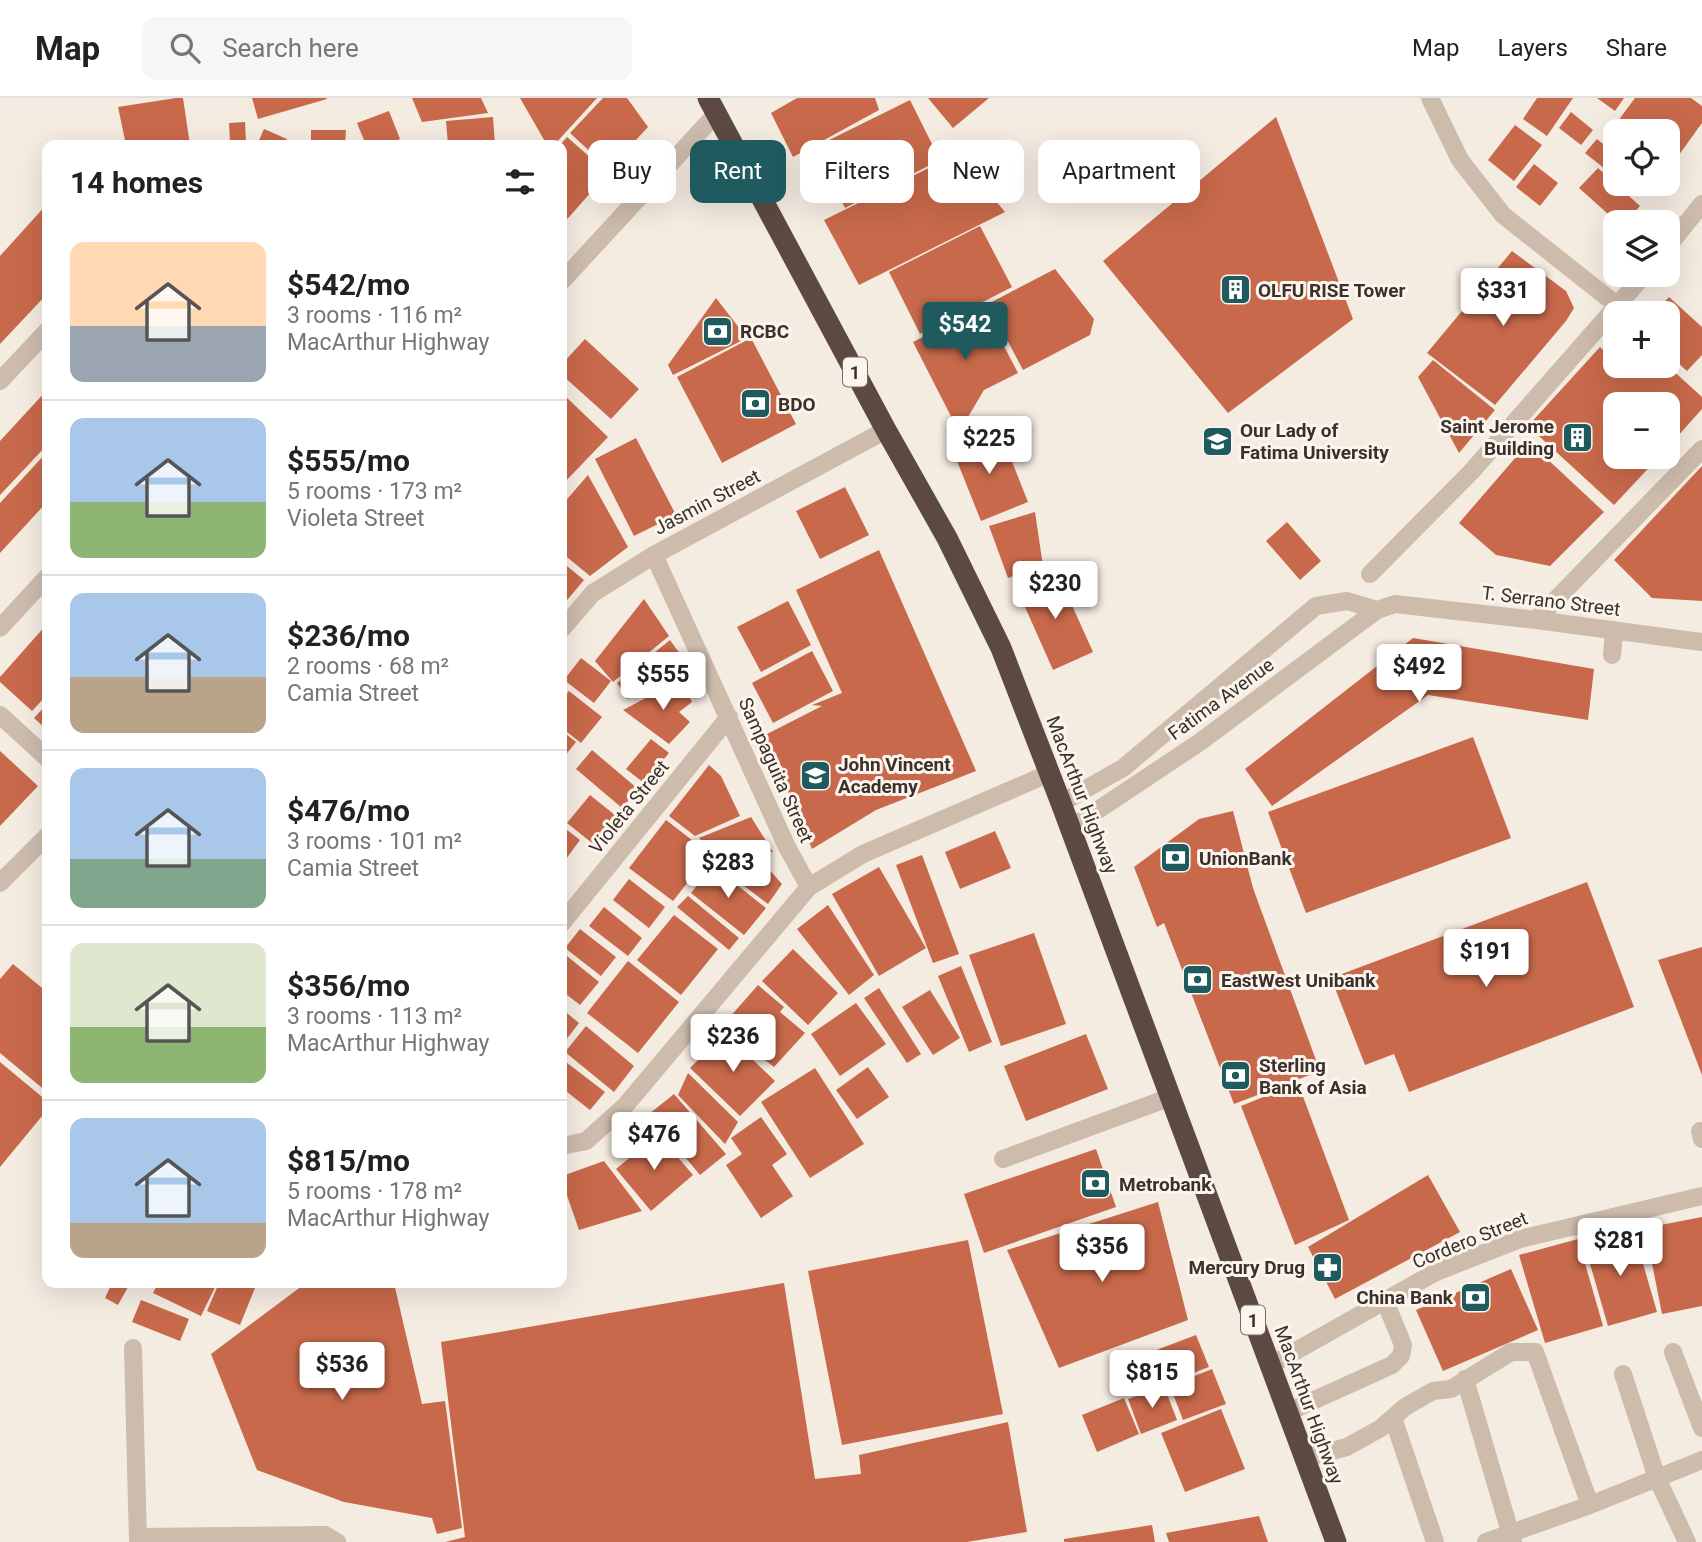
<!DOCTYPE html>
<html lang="en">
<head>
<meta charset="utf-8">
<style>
	:root { --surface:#fff; --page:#f6f6f6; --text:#222; --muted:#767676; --line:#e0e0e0; --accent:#1f5a5e }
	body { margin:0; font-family:Roboto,sans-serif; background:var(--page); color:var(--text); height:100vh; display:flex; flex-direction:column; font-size:26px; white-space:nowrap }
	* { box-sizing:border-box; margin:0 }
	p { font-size:23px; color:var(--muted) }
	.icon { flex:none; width:38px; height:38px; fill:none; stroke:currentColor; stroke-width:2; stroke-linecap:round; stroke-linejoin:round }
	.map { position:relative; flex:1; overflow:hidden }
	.panel { position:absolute; left:42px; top:42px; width:525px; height:1148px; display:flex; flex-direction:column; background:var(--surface); border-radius:14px; box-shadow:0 7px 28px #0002 }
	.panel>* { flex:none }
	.guide { position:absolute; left:588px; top:42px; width:665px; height:63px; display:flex; gap:14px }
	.fabs { position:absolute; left:1603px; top:21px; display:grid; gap:14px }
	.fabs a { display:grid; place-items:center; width:77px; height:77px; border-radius:14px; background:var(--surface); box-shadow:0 7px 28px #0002; font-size:35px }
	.price { position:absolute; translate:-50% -60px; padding:0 16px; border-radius:7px; background:#fff; color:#222; font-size:23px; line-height:46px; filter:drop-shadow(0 2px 4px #0008) }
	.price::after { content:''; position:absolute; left:50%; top:42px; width:21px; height:16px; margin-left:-10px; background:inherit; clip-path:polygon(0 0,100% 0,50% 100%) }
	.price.on { background:var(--accent); color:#fff }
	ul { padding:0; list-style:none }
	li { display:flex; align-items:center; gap:21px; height:175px; padding:0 28px }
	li+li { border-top:2px solid var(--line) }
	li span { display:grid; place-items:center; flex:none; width:196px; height:140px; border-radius:14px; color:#555 }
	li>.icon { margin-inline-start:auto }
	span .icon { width:84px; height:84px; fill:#fffc; stroke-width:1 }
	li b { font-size:30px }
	h2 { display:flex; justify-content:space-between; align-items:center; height:84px; padding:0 28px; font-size:30px }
	.chip { padding:0 24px; border-radius:14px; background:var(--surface); box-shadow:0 7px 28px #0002; font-size:24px; line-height:63px }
	.chip.on { background:var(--accent); color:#fff }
	header { display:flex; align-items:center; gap:42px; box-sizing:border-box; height:98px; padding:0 35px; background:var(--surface); border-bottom:2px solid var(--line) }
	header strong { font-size:33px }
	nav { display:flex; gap:38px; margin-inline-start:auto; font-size:24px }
	.search { width:490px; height:63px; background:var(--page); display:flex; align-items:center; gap:18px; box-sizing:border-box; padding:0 24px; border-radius:14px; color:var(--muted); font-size:26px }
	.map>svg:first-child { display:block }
</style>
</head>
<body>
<header>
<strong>Map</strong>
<div class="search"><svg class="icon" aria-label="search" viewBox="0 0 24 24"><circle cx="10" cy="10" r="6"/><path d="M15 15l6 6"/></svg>Search here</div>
<nav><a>Map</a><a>Layers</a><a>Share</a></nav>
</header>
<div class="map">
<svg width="1702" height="1444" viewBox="0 0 1702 1444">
	<rect width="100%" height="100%" fill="#f4ebe1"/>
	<path fill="#c8694b" d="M176,0H183L190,47H126L118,9Z
		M252,0H326L327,1L258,21Z
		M412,0H481L488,15L422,24Z
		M520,0H597L554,47H547Z
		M603,0H627L648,29L609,71L570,35Z
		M797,0H875L879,12L793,59L771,15Z
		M928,0H989L953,30Z
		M1537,0H1573L1547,38L1523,21Z
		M1597,0H1624L1615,13Z
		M1635,0H1691L1702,8V25L1668,72V33H1615V46L1606,39Z
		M910,2L940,62L845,110L815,49Z
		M389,13L400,41L383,47H366L357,25Z
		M1571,14L1593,32L1581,47L1559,30Z
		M493,19L495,47H448L446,23Z
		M1276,19L1353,221L1228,315L1103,163Z
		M245,24L246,44L230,45L229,25Z
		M1515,27L1542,47L1514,83L1488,62Z
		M264,31L287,41L284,47H257Z
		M311,32H346L345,47H311Z
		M567,39L608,75L562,127V47H560Z
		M1597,41L1615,56V68L1610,75L1585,55Z
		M957,56L1005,114L859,187L824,122Z
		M1534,66L1558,85L1540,108L1516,89Z
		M1598,70L1640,108L1626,124H1617L1579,90Z
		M47,106V196L0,246V158Z
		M980,128L1012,189L920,236L889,174Z
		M1512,153L1566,193L1574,210L1566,223L1495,307L1427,255Z
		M1055,171L1094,221L1090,237L1023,272L988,206Z
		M1669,199L1702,229V257L1687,273L1668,256V215H1654Z
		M716,200L747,240L673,277L668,267Z
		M983,208L1018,275L984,292L959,334L913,244Z
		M751,240L796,326L722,365L677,279Z
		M585,241L639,291L611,321L562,277V266Z
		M1600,249L1615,263V268H1668L1702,299V311L1668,349V306H1615V359H1659L1614,407L1528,328Z
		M1433,262L1495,312L1459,355L1418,279Z
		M47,292V347L0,397V343Z
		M564,297L608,339L562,387V300Z
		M964,338L1007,351L1028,404L981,423L949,343Z
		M636,340L676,417L634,438L595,361Z
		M1529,344L1604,414L1550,468L1496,457L1459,425Z
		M47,354V404L0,455V405Z
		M1702,368V503L1652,500L1614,462Z
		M588,377L628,449L590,478L562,455V407Z
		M845,389L869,437L820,461L796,413Z
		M1035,414L1043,468L1008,480L989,428Z
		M1287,424L1321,463L1300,482L1266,443Z
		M879,452L976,673L876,712L812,751L765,637L822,608L812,607L842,595L796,492Z
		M562,464L584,482L562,508Z
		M1057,474L1093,554L1053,572L1017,491Z
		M644,501L669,538L613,584L595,563Z
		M788,503L811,547L761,574L737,529Z
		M47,526V597L32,613L0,584V579Z
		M1413,540L1594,571L1588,622L1428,597L1272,708L1245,671Z
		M670,542L685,563L628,601L617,585Z
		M812,553L833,593L773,625L752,585Z
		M581,560L611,583L594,605L564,582Z
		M680,582L692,604L679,614L690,624L669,646L623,612Z
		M569,593L602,619L581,645L562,630V601Z
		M47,606V632L34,620Z
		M562,633L576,644L564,659L562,658Z
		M1473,639L1511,740L1306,815L1268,714Z
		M651,641L669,655L644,685L626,671Z
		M592,652L638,691L622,710L576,671Z
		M0,653L38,688L0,728Z
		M709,667L721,678L740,718L695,738L669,718Z
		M590,697L615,717L592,745L567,725Z
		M1233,713L1253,790L1320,973L1234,1006L1164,825L1157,829L1134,769L1199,721Z
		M751,719L773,754L718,759L699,740Z
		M666,722L710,756L673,803L629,770Z
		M562,728L580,742L566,761L562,758Z
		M995,733L1011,770L960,791L945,754Z
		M922,757L959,856L933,865L896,767Z
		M758,759L782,786L768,806L715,766L718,761Z
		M713,768L766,810L744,837L691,795Z
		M879,769L926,850L879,878L832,796Z
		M629,781L665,809L649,830L613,802Z
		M1587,784L1634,909L1409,994L1394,956L1365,967L1331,880Z
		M688,798L739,840L729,852L677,809Z
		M828,807L874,877L849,897L797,831Z
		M604,809L642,840L628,858L589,828Z
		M674,817L718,851L681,897L637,862Z
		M580,831L616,859L601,878L565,850Z
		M1034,835L1066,926L1001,948L969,857Z
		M1702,849V977L1658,862Z
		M793,851L838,895L808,927L762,883Z
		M562,854L599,884L580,907L562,893Z
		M628,863L679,904L638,955L587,915Z
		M13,866L47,894V994L0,955V881Z
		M961,868L992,944L969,954L938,878Z
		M758,887L784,909L780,914L805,935L774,969L761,959L759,962L737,942L744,934L729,920Z
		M879,890L921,956L907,965L864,900Z
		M930,892L960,940L933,957L902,909Z
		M856,905L886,946L840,978L811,936Z
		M562,911L579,925L562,947Z
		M586,928L634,968L614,994L565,954Z
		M725,935L775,983L740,1018L690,970Z
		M1086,936L1108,991L1026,1023L1004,968Z
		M562,961L605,994L590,1012L562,990Z
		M0,964L47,1003V1012L0,1069Z
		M868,969L889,999L857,1021L836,992Z
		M815,970L864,1046L810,1080L761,1004Z
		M688,975L738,1024L725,1046L678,997Z
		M1298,985L1349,1122L1295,1147L1241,1008Z
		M674,996L726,1056L700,1077L649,1016Z
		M761,1019L787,1056L772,1067L793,1098L761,1120L726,1067L742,1056L731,1040Z
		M658,1036L693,1077L651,1113L616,1071Z
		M1096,1051L1116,1109L984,1155L964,1096Z
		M604,1063L642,1113L579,1132L562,1083V1078Z
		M1428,1077L1460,1134L1335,1201L1308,1149Z
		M1158,1104L1188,1222L1059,1270L1007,1152Z
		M1702,1119V1208L1662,1216L1645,1130Z
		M1633,1131L1657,1214L1608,1228L1584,1145Z
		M1578,1141L1603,1228L1545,1245L1519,1157Z
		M968,1142L1003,1316L842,1347L808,1173Z
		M1511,1171L1538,1232L1443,1273L1416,1212Z
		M112,1185H121L128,1189L118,1207L105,1200Z
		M158,1185H217L201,1218L153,1195Z
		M219,1185H257L240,1227L207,1213Z
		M306,1185H394L422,1306L445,1303L462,1430L437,1436L432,1420L344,1404L257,1372L211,1256Z
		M784,1185L815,1381L861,1376L859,1357L1008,1324L1027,1434L967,1444H445L465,1439L441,1244Z
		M141,1202L189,1221L180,1243L132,1224Z
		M1196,1237L1209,1269L1150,1291L1138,1259Z
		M1212,1271L1226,1306L1183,1322L1170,1288Z
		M1164,1288L1177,1322L1141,1336L1128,1301Z
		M1124,1300L1139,1336L1097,1354L1082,1317Z
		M1221,1311L1245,1371L1185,1394L1161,1335Z
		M1259,1418L1268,1444H1169L1166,1435Z
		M1152,1427L1155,1444H1064V1441Z"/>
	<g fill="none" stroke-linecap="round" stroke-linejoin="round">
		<path stroke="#cdbbac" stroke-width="18" d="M1430,0L1460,62L1503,117L1618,208
			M1668,148L1702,106
			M562,183L716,16
			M0,283L47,233
			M654,457L787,749L809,789
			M1370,476L1472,373L1644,177
			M1536,522L1702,351
			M0,530L47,479
			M562,531L593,495L654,457L886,332
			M1612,557L1614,532
			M0,617L47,660
			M1061,705L1123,670L1316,508L1347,503L1377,512
			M1071,730L1200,644L1377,512L1395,506L1536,522L1702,544
			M0,785L47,738
			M562,825L729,619
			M1700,1033L1702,1041
			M562,1048L586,1043L625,1008L809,789L863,756L1050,675
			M1003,1061L1171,999
			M133,1250L138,1444
			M1673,1254L1702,1330
			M1271,1267L1436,1174L1520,1141L1702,1098
			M1623,1276L1657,1380L1687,1444
			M1465,1281L1513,1444
			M1288,1314L1392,1267L1401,1258L1403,1247L1385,1203
			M1393,1320L1435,1444
			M1305,1360L1347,1349L1381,1330L1405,1309L1433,1293L1451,1291L1511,1254H1535L1590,1407L1702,1362
			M138,1439L325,1437L337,1444
			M1486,1444L1590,1407"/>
		<path stroke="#5c4a42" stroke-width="21" d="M708,0L886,332L947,440L1001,550L1061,705L1336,1444"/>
	</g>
	<defs>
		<symbol id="building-square" viewBox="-11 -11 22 22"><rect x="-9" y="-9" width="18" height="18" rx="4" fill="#1f5a5e" stroke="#fbf5ee"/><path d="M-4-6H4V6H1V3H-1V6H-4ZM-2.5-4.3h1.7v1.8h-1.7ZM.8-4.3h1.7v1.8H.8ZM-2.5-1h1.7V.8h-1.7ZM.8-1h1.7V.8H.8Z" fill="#fff"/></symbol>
		<symbol id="bank-square" viewBox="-11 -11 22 22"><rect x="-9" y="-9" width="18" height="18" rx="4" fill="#1f5a5e" stroke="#fbf5ee"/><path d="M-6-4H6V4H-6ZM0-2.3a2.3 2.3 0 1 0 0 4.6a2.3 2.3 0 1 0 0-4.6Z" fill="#fff"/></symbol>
		<symbol id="university-square" viewBox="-11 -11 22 22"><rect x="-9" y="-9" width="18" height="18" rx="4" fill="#1f5a5e" stroke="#fbf5ee"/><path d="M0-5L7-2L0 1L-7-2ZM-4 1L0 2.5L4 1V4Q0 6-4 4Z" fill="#fff"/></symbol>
		<symbol id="school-square" viewBox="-11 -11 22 22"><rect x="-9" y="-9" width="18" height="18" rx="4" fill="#1f5a5e" stroke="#fbf5ee"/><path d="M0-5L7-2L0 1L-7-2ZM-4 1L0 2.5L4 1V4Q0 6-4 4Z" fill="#fff"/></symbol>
		<symbol id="pharmacy-square" viewBox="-11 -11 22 22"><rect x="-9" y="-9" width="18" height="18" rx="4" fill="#1f5a5e" stroke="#fbf5ee"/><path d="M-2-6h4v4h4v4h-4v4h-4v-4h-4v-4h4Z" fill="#fff"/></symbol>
	</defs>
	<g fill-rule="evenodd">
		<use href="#building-square" x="1218" y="174" width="35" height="35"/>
		<use href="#bank-square" x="700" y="216" width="35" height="35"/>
		<use href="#bank-square" x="738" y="288" width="35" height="35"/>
		<use href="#building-square" x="1560" y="322" width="35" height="35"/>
		<use href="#university-square" x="1200" y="326" width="35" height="35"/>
		<use href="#school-square" x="798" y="660" width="35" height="35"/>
		<use href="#bank-square" x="1158" y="742" width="35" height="35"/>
		<use href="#bank-square" x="1180" y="864" width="35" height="35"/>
		<use href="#bank-square" x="1218" y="960" width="35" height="35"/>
		<use href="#bank-square" x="1078" y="1068" width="35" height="35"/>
		<use href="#pharmacy-square" x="1310" y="1152" width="35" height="35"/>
		<use href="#bank-square" x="1458" y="1182" width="35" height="35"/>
	</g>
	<g text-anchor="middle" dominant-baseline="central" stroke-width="6" stroke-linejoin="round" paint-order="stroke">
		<g fill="#fbf5ee" stroke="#756b66" stroke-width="2">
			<rect x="843" y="259.5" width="24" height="29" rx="5"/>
			<rect x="1241" y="1207.5" width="24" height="29" rx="5"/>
		</g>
		<g font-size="18" font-weight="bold" fill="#3b302b">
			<text x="855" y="274">1</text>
			<text x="1253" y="1222">1</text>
		</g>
		<g font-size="19" font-weight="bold" fill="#3b302b" stroke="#fbf5ee" text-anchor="start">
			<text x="1258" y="192">OLFU RISE Tower</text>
			<text x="740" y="233">RCBC</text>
			<text x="778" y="306">BDO</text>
			<text x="1554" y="328" text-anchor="end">Saint Jerome<tspan x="1554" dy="22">Building</tspan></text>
			<text x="1240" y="332">Our Lady of<tspan x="1240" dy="22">Fatima University</tspan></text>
			<text x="838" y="666">John Vincent<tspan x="838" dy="22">Academy</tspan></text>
			<text x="1199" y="760">UnionBank</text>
			<text x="1221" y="882">EastWest Unibank</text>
			<text x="1259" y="967">Sterling<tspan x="1259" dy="22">Bank of Asia</tspan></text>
			<text x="1119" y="1086">Metrobank</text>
			<text x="1305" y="1169" text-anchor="end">Mercury Drug</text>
			<text x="1453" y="1199" text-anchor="end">China Bank</text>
		</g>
		<g font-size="19" fill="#3b302b" stroke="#fbf5ee">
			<text transform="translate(707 404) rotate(-28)">Jasmin Street</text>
			<text transform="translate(1551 503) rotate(7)">T. Serrano Street</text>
			<text transform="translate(1221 601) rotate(-36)">Fatima Avenue</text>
			<text transform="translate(776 672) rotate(66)">Sampaguita Street</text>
			<text transform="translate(1082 697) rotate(69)">MacArthur Highway</text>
			<text transform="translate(629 709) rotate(-51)">Violeta Street</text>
			<text transform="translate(1470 1142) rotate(-22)">Cordero Street</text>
			<text transform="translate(1309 1307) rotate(70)">MacArthur Highway</text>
		</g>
	</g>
</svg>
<div class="fabs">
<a><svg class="icon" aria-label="locate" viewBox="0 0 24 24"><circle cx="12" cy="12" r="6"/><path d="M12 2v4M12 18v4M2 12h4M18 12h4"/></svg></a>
<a><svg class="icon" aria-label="layers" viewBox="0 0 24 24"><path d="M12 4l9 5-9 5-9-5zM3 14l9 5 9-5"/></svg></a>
<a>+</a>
<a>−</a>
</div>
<b class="price" style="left:1503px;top:230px">$331</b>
<b class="price on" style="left:965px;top:264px">$542</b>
<b class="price" style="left:989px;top:378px">$225</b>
<b class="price" style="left:1055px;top:523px">$230</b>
<b class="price" style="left:1419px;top:606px">$492</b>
<b class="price" style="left:663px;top:614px">$555</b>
<b class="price" style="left:728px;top:802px">$283</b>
<b class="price" style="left:1486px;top:891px">$191</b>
<b class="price" style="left:733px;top:976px">$236</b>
<b class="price" style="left:654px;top:1074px">$476</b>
<b class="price" style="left:1620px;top:1180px">$281</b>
<b class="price" style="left:1102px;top:1186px">$356</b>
<b class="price" style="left:342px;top:1304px">$536</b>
<b class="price" style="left:1152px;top:1312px">$815</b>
<div class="guide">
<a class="chip">Buy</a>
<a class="chip on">Rent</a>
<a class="chip">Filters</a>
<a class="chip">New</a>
<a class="chip">Apartment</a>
</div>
<section class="panel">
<h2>14 homes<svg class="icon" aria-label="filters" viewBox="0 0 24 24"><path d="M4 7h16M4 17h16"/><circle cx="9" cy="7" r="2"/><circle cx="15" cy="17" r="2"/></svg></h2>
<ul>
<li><span style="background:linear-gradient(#ffd9b3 60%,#9aa5b1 0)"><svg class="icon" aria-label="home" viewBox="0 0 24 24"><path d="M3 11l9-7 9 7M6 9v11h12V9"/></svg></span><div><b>$542/mo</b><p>3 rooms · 116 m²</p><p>MacArthur Highway</p></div></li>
<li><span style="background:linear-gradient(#a9c7e8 60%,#8fb573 0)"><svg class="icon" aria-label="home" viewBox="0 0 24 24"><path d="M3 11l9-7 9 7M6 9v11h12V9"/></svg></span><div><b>$555/mo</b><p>5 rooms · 173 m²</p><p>Violeta Street</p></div></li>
<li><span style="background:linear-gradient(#a9c7e8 60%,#b9a48a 0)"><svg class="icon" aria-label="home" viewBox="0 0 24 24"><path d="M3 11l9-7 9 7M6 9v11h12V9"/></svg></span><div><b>$236/mo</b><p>2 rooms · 68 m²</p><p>Camia Street</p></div></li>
<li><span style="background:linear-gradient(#a9c7e8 65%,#7fa58c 0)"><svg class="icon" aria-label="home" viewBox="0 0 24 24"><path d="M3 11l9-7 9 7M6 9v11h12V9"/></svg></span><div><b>$476/mo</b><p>3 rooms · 101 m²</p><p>Camia Street</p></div></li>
<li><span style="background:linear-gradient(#dfe7d0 60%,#8fb573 0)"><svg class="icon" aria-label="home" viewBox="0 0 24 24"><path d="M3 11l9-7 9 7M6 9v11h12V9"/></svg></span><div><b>$356/mo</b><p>3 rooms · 113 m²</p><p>MacArthur Highway</p></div></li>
<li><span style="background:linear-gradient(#a9c7e8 75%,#b9a48a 0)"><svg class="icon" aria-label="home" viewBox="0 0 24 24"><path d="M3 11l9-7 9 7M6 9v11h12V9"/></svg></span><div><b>$815/mo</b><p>5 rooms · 178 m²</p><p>MacArthur Highway</p></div></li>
</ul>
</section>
</div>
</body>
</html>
